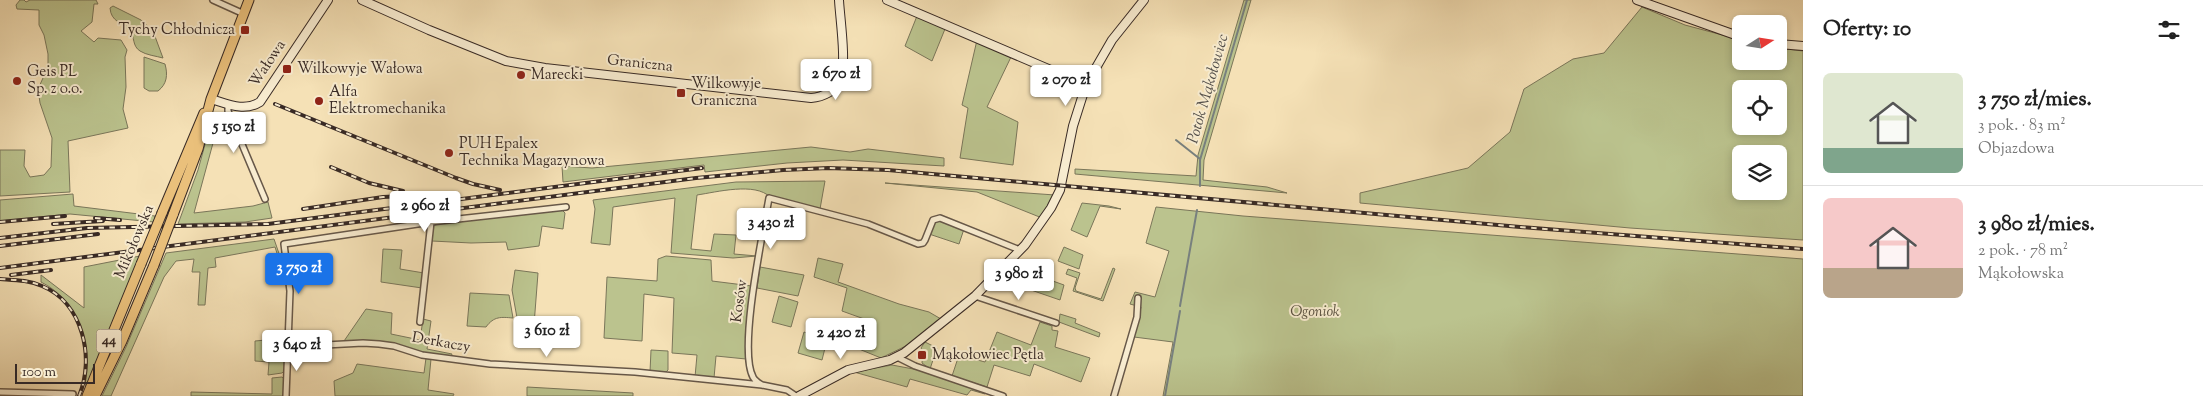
<!DOCTYPE html>
<html lang="pl">
<head>
<meta charset="utf-8">
<style>
	:root { --surface:#fff; --page:#f2f2f2; --text:#222; --muted:#767676; --line:#e0e0e0; --accent:#1a73e8 }
	body { margin:0; font-family:"Sorts Mill Goudy",serif; background:var(--page); color:var(--text); height:100vh; display:flex; flex-direction:column; font-size:19px; white-space:nowrap }
	* { box-sizing:border-box; margin:0 }
	p { font-size:16px; color:var(--muted) }
	.icon { flex:none; width:28px; height:28px; fill:none; stroke:currentColor; stroke-width:2; stroke-linecap:round; stroke-linejoin:round }
	.map { position:relative; flex:1; overflow:hidden }
	.side { display:flex; flex-direction:column; background:var(--surface); width:400px }
	.side>* { flex:none }
	.needle { width:32px; rotate:78deg }
	.buttons { position:absolute; left:1732px; top:15px; display:grid; gap:10px }
	.buttons a { display:grid; place-items:center; width:55px; height:55px; border-radius:8px; background:var(--surface); box-shadow:0 2px 8px #0003; font-size:25px }
	.scale { position:absolute; left:15px; bottom:12px; width:80px; box-sizing:border-box; padding-left:5px; border:2px solid #382a25; border-top:0; font-size:14px; line-height:18px; white-space:nowrap; color:#382a25; -webkit-text-stroke:4px #f8ecd0; paint-order:stroke }
	.price { position:absolute; translate:-50% -42px; padding:0 11px; border-radius:5px; background:#fff; color:#222; font-size:16px; line-height:32px; filter:drop-shadow(0 1px 2px #0008) }
	.price::after { content:''; position:absolute; left:50%; top:30px; width:15px; height:11px; margin-left:-8px; background:inherit; clip-path:polygon(0 0,100% 0,50% 100%) }
	.price.current { background:var(--accent); color:#fff }
	ul { padding:0; list-style:none }
	li { display:flex; align-items:center; gap:15px; height:125px; padding:0 20px }
	li+li { border-top:1px solid var(--line) }
	li span { display:grid; place-items:center; flex:none; width:140px; height:100px; border-radius:8px; color:#555 }
	li>.icon { margin-inline-start:auto }
	span .icon { width:60px; height:60px; fill:#fffc; stroke-width:1 }
	li b { font-size:21px }
	h2 { display:flex; justify-content:space-between; align-items:center; height:60px; padding:0 20px; font-size:21px }
	main { display:flex; flex:1; min-height:0 }
	.map>svg:first-child { display:block }
</style>
</head>
<body>
<main>
<div class="map">
<svg width="1803" height="396" viewBox="0 0 1803 396">
	<rect width="100%" height="100%" fill="#f5e1b6"/>
	<filter id="stains"><feTurbulence type="fractalNoise" baseFrequency=".004" numOctaves="4"/><feColorMatrix values="0 0 0 0 .2 0 0 0 0 .09 0 0 0 0 .02 0 0 0 .5 -.17"/></filter>
	<radialGradient id="worn" r=".72"><stop offset=".6" stop-color="#630" stop-opacity="0"/><stop offset="1" stop-color="#630" stop-opacity=".3"/></radialGradient>
	<path fill="#bbc38e" stroke="#7a765a" fill-rule="evenodd" d="M20,0H24L26,2L30,0H96L98,4H94L92,22L81,31L94,42L98,38L121,40L127,50L125,57L126,87L123,109L128,128L68,141L70,192L0,196V150H25L24,166L30,177L44,175L51,167L52,138L40,103L38,89L48,67V54L44,35L39,25V10L17,9L16,5Z
		M1244,0H1251L1204,160L1203,180L1267,187L1287,193L1075,174V169L1196,176L1198,155Z
		M113,6L141,20L153,31L163,58C156,56 146,55 140,51C132,46 135,37 130,31C122,22 111,22 110,8Z
		M1642,7L1685,25L1741,40V61H1779V48L1803,51V240L1630,228L1360,203V193L1468,168L1510,132L1524,89L1573,59L1604,53ZM1741,89H1779V126H1741ZM1741,154H1779V191H1741Z
		M917,16L945,29L932,61L905,46Z
		M977,40L1011,57L987,107L1018,122L1013,165L960,158L968,108L962,105Z
		M144,57L165,64C168,75 167,84 158,91H149L144,88Z
		M218,113L224,116L219,121L194,213L253,206L268,202L272,218L245,222L178,224L198,170L212,119Z
		M811,147L850,152L868,149L944,158V166L843,160L787,163L705,172L704,165L563,182L562,166L592,168Z
		M825,181L820,209L770,197C755,182 717,192 697,195L691,249L711,251L714,234L736,235L734,254L757,256L733,258L671,253L675,198L613,207L610,245L591,243L595,209L593,200L736,182Z
		M885,183L1055,195L1042,218L977,192Z
		M73,194L74,206L155,216L154,222L70,214L0,221V200Z
		M1082,203L1109,206L1121,209L1100,206L1087,237L1071,230Z
		M1156,207L1243,216L1803,259V396H1163L1173,342L1134,337L1141,307L1130,304L1135,292L1155,297L1169,251L1146,243Z
		M561,209L565,213L563,229L542,226L539,246L508,250L506,242L471,243L432,241L433,226L438,224Z
		M938,219L964,229L959,244L929,234L932,223Z
		M274,239L284,268L282,269L275,247L215,258L216,267L208,268L205,305H198L200,272H192L194,259L176,261L164,277L111,396H102L126,347L166,253Z
		M1064,247L1083,255L1079,269L1058,261Z
		M383,249L402,250L400,269L424,273L422,288L381,282Z
		M140,256L87,386L85,385C93,345 79,301 41,282V275L84,308V267Z
		M666,256L711,260L712,281L752,286L747,322L746,359L716,356L714,378L695,377L697,355L672,353L674,298L644,294L642,341L604,338L607,277L657,281L658,259Z
		M818,258L843,264L838,282L899,304L929,312L941,319L910,344L881,358L859,349L867,320L842,311L847,288L814,277Z
		M760,267L804,275L798,296L757,288Z
		M1113,268L1115,269L1103,301L1073,291L1077,278L1066,274L1068,269L1080,273L1075,288L1076,291L1101,299Z
		M515,270L538,273L534,325L519,329L512,290Z
		M1036,275L1064,285L1060,300L1031,290Z
		M470,293L509,295L513,318C501,317 494,316 486,327L467,326Z
		M779,296L798,302L791,327L772,322Z
		M366,309L392,313L391,334L420,340L423,319L431,321L427,349L452,354L451,357C416,353 380,341 344,341Z
		M1060,314L1076,319L1075,323L1100,333L1099,337L1059,322Z
		M1040,322L1052,326V330L1058,331L1055,347L1090,358L1081,382L1034,364L1030,376L994,365L987,387L952,376L959,355L985,362L997,332L1031,345Z
		M804,332L827,340L822,360L798,353Z
		M277,336L285,339V370L282,373L268,375L269,362L255,361V341L266,340L268,337Z
		M925,342L937,348L930,369L922,363L923,351L921,348Z
		M651,350L668,351V370L666,372H650Z
		M426,358L431,359L428,390L454,394L453,396H335L334,381L353,373L357,364L424,373Z
		M892,365L924,371L984,391L985,394L971,390L967,395L910,379L907,387L854,372Z
		M282,377L284,379V396H191V392L272,394V378Z
		M527,387L633,393V396H527Z"/>
	<g fill="none" stroke-linecap="round" stroke-linejoin="round">
		<path stroke="#78807e" stroke-width="2" d="M1176,140L1200,159
			M1200,186V160L1247,0
			M1180,306L1197,210
			M1165,396L1180,311"/>
		<defs>
			<path id="street" d="M213,0L244,14
				M228,105V111L265,199
				M975,296L1056,323
				M420,322L431,222
				M288,347L363,343L379,344L394,346L422,355L490,364L635,372L762,385L787,390L796,396
				M897,357L915,366L1003,396
				M762,385C759,383 755,381 753,377C738,349 763,233 769,198L868,224L918,244L923,243L925,240L933,220L940,218L1020,250
				M0,392L73,394
				M286,396L290,291L284,244L431,222L566,207
				M1114,396L1137,317L1138,298"/>
			<path id="secondary" d="M362,0L429,30L506,61L545,68L811,98C823,97 836,91 840,80C847,64 840,19 839,0
				M887,0L1086,85
				M1637,0L1741,37
				M1779,44L1803,46
				M211,99C228,104 244,112 260,102L328,0
				M799,396L848,370L890,360L904,353L975,296L1025,245L1051,208L1060,190L1073,126L1086,85L1112,40L1144,0"/>
			<path id="primary" d="M162,213L204,113
				M173,215L198,149L211,99L249,0
				M87,396L141,264
				M95,396L122,341L154,265"/>
		</defs>
		<use href="#street" stroke="#675849" stroke-width="8"/>
		<use href="#secondary" stroke="#382a25" stroke-width="10"/>
		<use href="#primary" stroke="#382a25" stroke-width="11"/>
		<use href="#street" stroke="#f8ecd0" stroke-width="5"/>
		<use href="#secondary" stroke="#f8ecd0" stroke-width="8"/>
		<use href="#primary" stroke="#eac07b" stroke-width="9"/>
		<defs>
			<path id="rail" d="M275,104L456,178L473,184L500,190
				M331,167L369,183L403,191
				M303,209L383,197L447,194
				M95,218L120,220
				M0,222L65,216
				M53,224L103,221
				M0,238L87,228L268,224L702,168
				M0,246L98,234
				M0,268L696,178L783,170L828,168L888,170L1520,227L1803,249
				M11,275L51,270
				M0,279C14,280 29,280 42,286C83,303 95,358 79,396"/>
		</defs>
		<use href="#rail" stroke="#382a25" stroke-width="4"/>
		<use href="#rail" stroke="#f8ecd0" stroke-width="2" stroke-dasharray="5.5" stroke-linecap="butt"/>
		<defs>
			<path id="primary-bridge" d="M141,264L162,213
				M154,265L173,215"/>
		</defs>
		<use href="#primary-bridge" stroke="#382a25" stroke-width="11" stroke-linecap="butt"/>
		<use href="#primary-bridge" stroke="#eac07b" stroke-width="9"/>
	</g>
	<g fill="#8f2418" stroke="#f8ecd0" stroke-width="2">
		<rect x="240" y="25" width="10" height="10" rx="2.5"/>
		<rect x="282" y="64" width="10" height="10" rx="2.5"/>
		<circle cx="521" cy="75" r="5"/>
		<circle cx="17" cy="81" r="5"/>
		<rect x="676" y="88" width="10" height="10" rx="2.5"/>
		<circle cx="319" cy="101" r="5"/>
		<circle cx="449" cy="153" r="5"/>
		<rect x="917" y="350" width="10" height="10" rx="2.5"/>
	</g>
	<g text-anchor="middle" dominant-baseline="central" stroke-width="4" stroke-linejoin="round" paint-order="stroke">
		<rect fill="#f8ecd0" stroke="#726458" stroke-width="1" x="96.5" y="329.5" width="25" height="23" rx="4"/>
		<g font-size="14" font-weight="bold" fill="#382a25">
			<text x="109" y="341">44</text>
		</g>
		<g font-size="15" fill="#382a25" stroke="#f8ecd0" text-anchor="start">
			<text x="235" y="30" text-anchor="end">Tychy Chłodnicza</text>
			<text x="297" y="69">Wilkowyje Wałowa</text>
			<text x="27" y="72">Geis PL<tspan x="27" dy="17">Sp. z o.o.</tspan></text>
			<text x="531" y="75">Marecki</text>
			<text x="691" y="84">Wilkowyje<tspan x="691" dy="17">Graniczna</tspan></text>
			<text x="329" y="92">Alfa<tspan x="329" dy="17">Elektromechanika</tspan></text>
			<text x="459" y="144">PUH Epalex<tspan x="459" dy="17">Technika Magazynowa</tspan></text>
			<text x="932" y="355">Mąkołowiec Pętla</text>
		</g>
		<g font-size="15" fill="#382a25" stroke="#f8ecd0">
			<text transform="translate(268 64) rotate(-56)">Wałowa</text>
			<text transform="translate(640 64) rotate(6)">Graniczna</text>
			<text transform="translate(135 242) rotate(-67)">Mikołowska</text>
			<text transform="translate(740 301) rotate(-82)">Kosów</text>
			<text transform="translate(441 343) rotate(10)">Derkaczy</text>
		</g>
		<g font-size="15" font-style="italic" fill="#59503f" stroke="#f8ecd0">
			<text x="1315" y="312">Ogoniok</text>
		</g>
		<g font-size="16" font-style="italic" fill="#524e4a" stroke="#f8ecd0">
			<text transform="translate(1209 89) rotate(-74)">Potok Mąkołowiec</text>
		</g>
	</g>
	<rect width="100%" height="100%" filter="url(#stains)"/>
	<rect width="100%" height="100%" fill="url(#worn)"/>
</svg>
<div class="buttons">
<a><svg class="needle" viewBox="-14 -14 28 28"><path d="M0-13l5 13h-10z" fill="#e53935"/><path d="M0 13l5-13h-10z" fill="#767676"/></svg></a>
<a><svg class="icon" aria-label="locate" viewBox="0 0 24 24"><circle cx="12" cy="12" r="6"/><path d="M12 2v4M12 18v4M2 12h4M18 12h4"/></svg></a>
<a><svg class="icon" aria-label="layers" viewBox="0 0 24 24"><path d="M12 4l9 5-9 5-9-5zM3 14l9 5 9-5"/></svg></a>
</div>
<div class="scale">100 m</div>
<b class="price" style="left:836px;top:101px">2 670 zł</b>
<b class="price" style="left:1066px;top:107px">2 070 zł</b>
<b class="price" style="left:234px;top:154px">5 150 zł</b>
<b class="price" style="left:425px;top:233px">2 960 zł</b>
<b class="price" style="left:771px;top:250px">3 430 zł</b>
<b class="price current" style="left:299px;top:295px">3 750 zł</b>
<b class="price" style="left:1019px;top:301px">3 980 zł</b>
<b class="price" style="left:547px;top:358px">3 610 zł</b>
<b class="price" style="left:841px;top:360px">2 420 zł</b>
<b class="price" style="left:297px;top:372px">3 640 zł</b>
</div>
<section class="side">
<h2>Oferty: 10<svg class="icon" aria-label="filters" viewBox="0 0 24 24"><path d="M4 7h16M4 17h16"/><circle cx="9" cy="7" r="2"/><circle cx="15" cy="17" r="2"/></svg></h2>
<ul>
<li><span style="background:linear-gradient(#dfe7d0 75%,#7fa58c 0)"><svg class="icon" aria-label="home" viewBox="0 0 24 24"><path d="M3 11l9-7 9 7M6 9v11h12V9"/></svg></span><div><b>3 750 zł/mies.</b><p>3 pok. · 83 m²</p><p>Objazdowa</p></div></li>
<li><span style="background:linear-gradient(#f6c9c9 70%,#b9a48a 0)"><svg class="icon" aria-label="home" viewBox="0 0 24 24"><path d="M3 11l9-7 9 7M6 9v11h12V9"/></svg></span><div><b>3 980 zł/mies.</b><p>2 pok. · 78 m²</p><p>Mąkołowska</p></div></li>
</ul>
</section>
</main>
</body>
</html>
